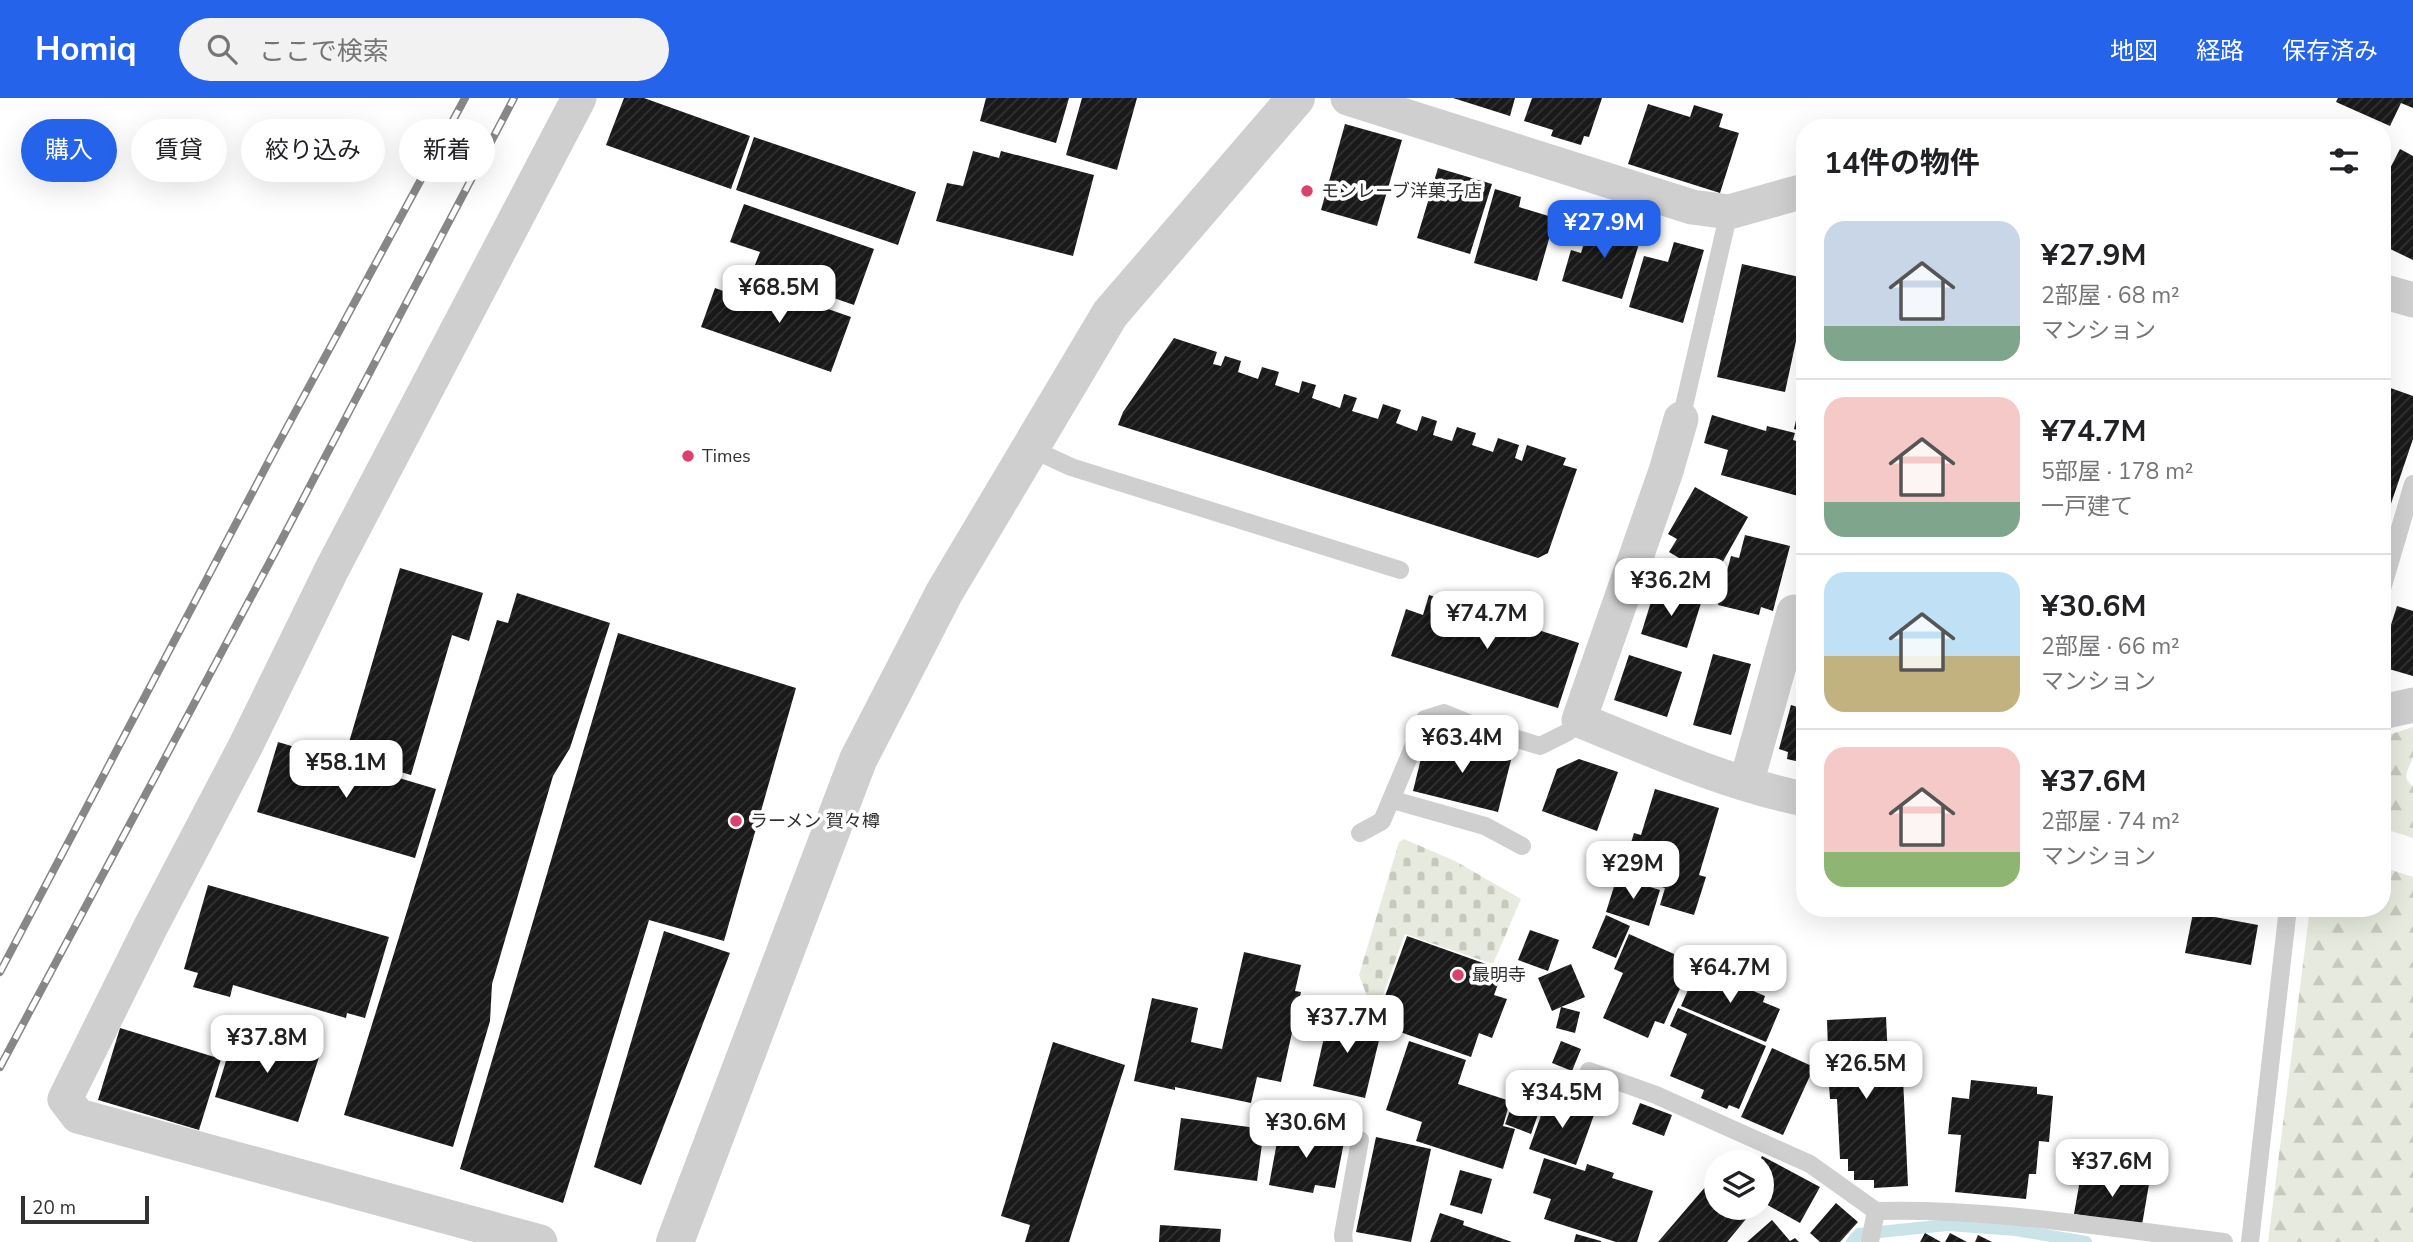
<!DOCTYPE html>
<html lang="ja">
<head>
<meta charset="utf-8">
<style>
	:root { --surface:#fff; --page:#f2f2f2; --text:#202124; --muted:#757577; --line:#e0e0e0; --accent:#2563eb }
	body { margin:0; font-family:"Nunito Sans","Noto Sans JP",sans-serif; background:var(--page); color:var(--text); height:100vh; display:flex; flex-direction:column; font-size:26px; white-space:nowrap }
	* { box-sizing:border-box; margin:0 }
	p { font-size:23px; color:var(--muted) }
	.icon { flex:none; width:38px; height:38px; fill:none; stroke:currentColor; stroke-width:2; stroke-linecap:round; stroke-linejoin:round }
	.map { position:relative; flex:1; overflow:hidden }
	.details { position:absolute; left:1796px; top:21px; width:595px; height:798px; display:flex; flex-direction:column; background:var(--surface); border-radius:28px; box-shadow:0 7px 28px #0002 }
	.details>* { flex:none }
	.banner { position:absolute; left:21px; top:21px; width:665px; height:63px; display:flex; gap:14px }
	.fabs { position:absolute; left:1704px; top:1052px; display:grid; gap:14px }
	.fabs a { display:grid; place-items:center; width:70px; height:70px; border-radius:50%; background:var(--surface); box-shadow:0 7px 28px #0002; font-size:35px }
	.scale { position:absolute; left:21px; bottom:18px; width:128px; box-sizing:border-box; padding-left:7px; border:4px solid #323232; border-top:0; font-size:19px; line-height:24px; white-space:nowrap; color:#323232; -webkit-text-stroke:5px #fff; paint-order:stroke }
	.price { position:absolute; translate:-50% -60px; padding:0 16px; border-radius:14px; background:#fff; color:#222; font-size:23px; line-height:46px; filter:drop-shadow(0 2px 4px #0008) }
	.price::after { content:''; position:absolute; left:50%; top:42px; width:21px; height:16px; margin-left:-10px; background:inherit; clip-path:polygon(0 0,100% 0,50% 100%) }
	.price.on { background:var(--accent); color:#fff }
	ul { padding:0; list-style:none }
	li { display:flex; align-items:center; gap:21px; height:175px; padding:0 28px }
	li+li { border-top:2px solid var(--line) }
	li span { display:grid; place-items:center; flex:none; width:196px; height:140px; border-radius:21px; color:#555 }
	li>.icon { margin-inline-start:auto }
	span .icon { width:84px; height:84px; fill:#fffc; stroke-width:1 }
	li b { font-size:30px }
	h2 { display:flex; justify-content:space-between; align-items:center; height:84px; padding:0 28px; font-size:30px }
	.tag { padding:0 24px; border-radius:32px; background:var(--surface); box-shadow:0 7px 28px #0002; font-size:24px; line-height:63px }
	.tag.on { background:var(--accent); color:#fff }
	header { display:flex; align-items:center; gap:42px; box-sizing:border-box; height:98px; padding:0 35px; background:var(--accent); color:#fff }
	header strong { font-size:33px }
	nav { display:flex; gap:38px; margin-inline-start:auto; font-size:24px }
	.search { width:490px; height:63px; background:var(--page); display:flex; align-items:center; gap:18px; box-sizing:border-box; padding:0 24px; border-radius:38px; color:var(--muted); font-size:26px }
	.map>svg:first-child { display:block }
</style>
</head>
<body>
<header>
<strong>Homiq</strong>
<div class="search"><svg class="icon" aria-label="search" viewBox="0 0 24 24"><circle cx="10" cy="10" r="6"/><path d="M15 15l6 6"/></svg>ここで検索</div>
<nav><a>地図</a><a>経路</a><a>保存済み</a></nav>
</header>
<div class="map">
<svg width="2413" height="1144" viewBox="0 0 2413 1144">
	<defs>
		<pattern id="forest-firs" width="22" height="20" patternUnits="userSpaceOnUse" patternTransform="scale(1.75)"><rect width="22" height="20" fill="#e7eade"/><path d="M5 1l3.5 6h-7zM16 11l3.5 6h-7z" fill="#c7c9bf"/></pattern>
		<pattern id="cemetery-stones" width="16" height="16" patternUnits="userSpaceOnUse" patternTransform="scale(1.75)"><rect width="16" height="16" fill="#e7eade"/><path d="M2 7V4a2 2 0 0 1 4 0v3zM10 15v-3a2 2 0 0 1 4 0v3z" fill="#c7c9bf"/></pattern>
		<pattern id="building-hatch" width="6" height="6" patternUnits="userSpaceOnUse" patternTransform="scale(1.75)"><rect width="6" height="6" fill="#191919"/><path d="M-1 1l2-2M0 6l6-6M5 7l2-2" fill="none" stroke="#323232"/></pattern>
	</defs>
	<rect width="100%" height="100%" fill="#fff"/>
	<path fill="url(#forest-firs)" d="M2413,629C2413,638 2413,649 2413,658C2411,669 2399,679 2413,688V740L2382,730V639Z
		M2382,769L2413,779V1144H2268L2310,810H2382Z"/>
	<path fill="url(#cemetery-stones)" d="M1404,741L1455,763L1521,801L1493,866L1405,836L1375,919L1359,877L1399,744Z"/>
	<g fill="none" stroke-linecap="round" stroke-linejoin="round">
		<path stroke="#c9e3e8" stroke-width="12" d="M1852,1144L1859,1136L1948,1127L2016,1132L2086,1144"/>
	</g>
	<path fill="url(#building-hatch)" d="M624,0H644L750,38L731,91L606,47Z
		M986,0H1069L1056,45L980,23Z
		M1082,0H1137L1117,72L1066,57Z
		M1453,0H1515L1510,18Z
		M1532,0H1602L1589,39L1584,38L1581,47L1551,38L1553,32L1524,23Z
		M2338,0H2413V10L2401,5L2390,28L2336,4Z
		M1648,6L1690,19L1694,7L1723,16L1719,29L1739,35L1720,95L1628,66Z
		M1345,26L1402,42L1377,128L1321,112Z
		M754,39L916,94L898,147L736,92Z
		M2400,51L2413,58V162L2382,147V79L2385,80Z
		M973,53L999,60L1001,53L1094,77L1073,158L936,123L947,85L963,88Z
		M1438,70L1492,86L1470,156L1417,140Z
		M1495,91L1521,99L1519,109L1555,120L1537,183L1474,165Z
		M744,106L874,151L854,207L753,172L760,154L730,144Z
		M1591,121L1642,136L1622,201L1562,183L1571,152L1581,155Z
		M1674,144L1704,152L1683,225L1629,209L1644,158L1668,164Z
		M1742,166L1804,180V206L1785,294L1717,279Z
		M753,185L851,219L831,274L701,229L715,190L746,201Z
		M1803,227H1804V261L1796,260Z
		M1174,240L1217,254L1213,266L1221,268L1225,258L1241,263L1238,274L1258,281L1262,269L1279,274L1275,287L1299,295L1302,283L1316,287L1312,300L1340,310L1344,296L1357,300L1352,313L1378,321L1383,306L1401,312L1396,325L1417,333L1422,318L1437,323L1433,337L1452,343L1457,329L1476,335L1472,347L1493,354L1498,340L1519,347L1515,360L1522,363L1527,347L1566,360L1563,367L1577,371L1548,455L1538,460L1118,327L1123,314Z
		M2382,287L2413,298V341L2382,432Z
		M1800,305L1804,306V334L1794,331Z
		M1712,317L1766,333L1767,328L1795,335L1793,342L1804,345L1802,399L1721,377L1728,352L1704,345Z
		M1695,389L1748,419L1707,492L1672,473L1679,460L1669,454L1677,441L1668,436Z
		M1745,437L1790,448L1773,513L1761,509L1759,517L1718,507L1731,458L1739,460Z
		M2382,437L2388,439L2382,457Z
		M400,470L483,495L469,543L452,537L411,677L345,658Z
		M1655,491L1701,505L1687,550L1641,536Z
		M517,495L610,525L570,650L553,678L492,886L490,923L453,1049L344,1017L497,522L508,525Z
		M1429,497L1579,545L1558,610L1391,558L1406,511L1423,517Z
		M2397,508L2413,513V578L2382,569V555Z
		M618,535L796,590L724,843L649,822L563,1105L460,1071Z
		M1713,556L1751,566L1731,637L1693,627Z
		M1629,557L1682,574L1667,619L1614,602Z
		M1791,607L1804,611V665L1787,661L1788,654L1779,651Z
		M1426,640L1511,662L1498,714L1413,693Z
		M278,644L436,691L415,760L257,714Z
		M1579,661L1618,674L1597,733L1542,713L1557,671Z
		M1655,691L1719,710L1699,777L1706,779L1694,817L1660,807L1665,790L1628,779L1632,767L1625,764L1634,735L1641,737Z
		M1617,779L1660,792L1649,828L1606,814Z
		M208,787L389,839L365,920L347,915L346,920L233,887L230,899L193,889L198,875L184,871Z
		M2193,815L2258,827L2251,867L2185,855Z
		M1606,817L1630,828L1616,860L1592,850Z
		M1530,832L1559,842L1548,873L1518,862Z
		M664,833L730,855L641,1087L594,1069Z
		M1629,836L1692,864L1664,926L1655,923L1648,940L1603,920L1623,875L1614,871Z
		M1407,838L1503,872L1494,897L1507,901L1492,940L1479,935L1471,959L1383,928L1385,923L1377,920Z
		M1244,854L1301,867L1295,893L1301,894L1281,984L1257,979L1251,1005L1175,989V992L1134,983L1152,900L1198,910L1191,944L1222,951Z
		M1571,866L1585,899L1561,909L1580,914L1575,935L1556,930L1561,909L1552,913L1538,880Z
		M1698,869L1765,898L1763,904L1780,911L1766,944L1681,908Z
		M1678,910L1766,948L1739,1011L1729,1007L1727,1011L1701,1000L1704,992L1670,978L1687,936L1670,928Z
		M1330,913L1363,921L1362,926L1382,930L1365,1000L1313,988Z
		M1886,919L1889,981L1903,980L1908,1088L1874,1090V1082H1854V1073H1848V1061H1840L1837,1001H1830L1828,972H1815L1814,953L1828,952L1827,922Z
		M120,930L221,961L199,1032L98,1002Z
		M236,930L320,956L298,1024L215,999Z
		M1409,943L1466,962L1458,986L1510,1003L1503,1028L1515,1031L1503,1071L1416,1043L1422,1024L1386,1012Z
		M1561,943L1581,951L1572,973L1552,965Z
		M1053,944L1125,967L1069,1144H1025L1030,1127L1001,1118Z
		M1772,950L1814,969L1783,1037L1741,1019Z
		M1522,981L1547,991L1531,1036L1505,1026Z
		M1971,982L2037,989V996L2053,998L2049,1044L2039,1043L2036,1076H2029L2026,1101L1955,1094L1961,1037L1948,1036L1952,999L1969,1001Z
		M1548,998L1595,1014L1576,1067L1529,1051Z
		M1640,1005L1672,1017L1664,1038L1632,1026Z
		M1181,1020L1264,1031L1257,1083L1174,1072Z
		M1280,1028L1345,1039L1335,1090L1315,1087L1313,1095L1269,1087Z
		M1376,1039L1431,1051L1411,1144L1356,1134Z
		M1762,1058L1820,1089L1800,1125L1762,1104V1064H1759Z
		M1544,1060L1585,1073L1587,1066L1614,1075L1612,1080L1653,1093L1637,1144H1616L1544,1121L1551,1101L1533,1095Z
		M1460,1072L1492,1081L1482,1116L1450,1107Z
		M2081,1076L2149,1086L2142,1127L2074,1116Z
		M1706,1088L1717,1097V1110H1732L1746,1121L1727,1144H1658Z
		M1836,1105L1858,1124L1840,1144H1820L1810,1135Z
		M1440,1115L1464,1123L1463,1127L1512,1144H1430Z
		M1772,1122L1790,1143L1795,1140L1799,1144H1747Z
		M1160,1127L1221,1131L1220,1144H1159Z
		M1925,1135L1941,1144H1920Z
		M1950,1135L1967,1144H1945Z
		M1576,1136L1601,1143V1144H1574Z
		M1978,1137L1992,1144H1975Z"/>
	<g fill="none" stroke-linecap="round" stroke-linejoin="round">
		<path stroke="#cfcfcf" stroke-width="18" d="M1681,321L1729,114
			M1030,350L1071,369L1400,472
			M2382,491L2413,386
			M1393,702L1485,728L1522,748
			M1360,735L1382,723L1425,621L1444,615L1476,628L1540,648L1568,634L1579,622
			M1589,973L1656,997L1810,1066L1876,1113
			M1344,1144L1343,1137L1360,1042
			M1870,1144L1876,1113C1992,1110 2108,1130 2224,1144
			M2250,1144L2288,810"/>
		<path stroke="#cfcfcf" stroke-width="35" d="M1348,0L1692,109L1729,114L1804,93
			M2382,193L2413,202
			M1681,321L1666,373L1579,622C1653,652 1726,685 1804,701
			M2382,614L2413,607
			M1746,686L1794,514
			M540,1144L78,1018L65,1001L150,830L245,649L332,471L579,0"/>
		<path stroke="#cfcfcf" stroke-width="38" d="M675,1144L858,662L944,495L1110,216L1296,0"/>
		<defs>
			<path id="rail" d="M0,874L271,359L465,0
				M0,969L281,443L514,0"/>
		</defs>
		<use href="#rail" stroke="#878787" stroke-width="8"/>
		<use href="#rail" stroke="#fff" stroke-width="5" stroke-dasharray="16" stroke-linecap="butt"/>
	</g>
	<g fill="#dc416e" stroke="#fff" stroke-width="2.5">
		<circle cx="1307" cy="93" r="7"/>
		<circle cx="688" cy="358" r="7"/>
		<circle cx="736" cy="723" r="7"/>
		<circle cx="1458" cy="877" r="7"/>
	</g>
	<g text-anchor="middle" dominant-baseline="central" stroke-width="7" stroke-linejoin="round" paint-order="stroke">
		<g font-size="18" fill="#323232" stroke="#fff" text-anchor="start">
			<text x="1321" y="93">モンレーブ洋菓子店</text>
			<text x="702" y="358">Times</text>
			<text x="750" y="723">ラーメン 賀々樽</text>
			<text x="1472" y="877">最明寺</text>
		</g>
	</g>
</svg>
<div class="fabs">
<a><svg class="icon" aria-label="layers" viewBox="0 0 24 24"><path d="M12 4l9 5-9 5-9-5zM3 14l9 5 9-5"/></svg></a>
</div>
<div class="scale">20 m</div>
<b class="price on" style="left:1604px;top:162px">¥27.9M</b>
<b class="price" style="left:779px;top:227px">¥68.5M</b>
<b class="price" style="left:1671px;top:520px">¥36.2M</b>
<b class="price" style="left:1487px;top:553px">¥74.7M</b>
<b class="price" style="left:1462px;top:677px">¥63.4M</b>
<b class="price" style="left:346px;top:702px">¥58.1M</b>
<b class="price" style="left:1633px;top:803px">¥29M</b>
<b class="price" style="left:1730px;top:907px">¥64.7M</b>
<b class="price" style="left:1347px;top:957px">¥37.7M</b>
<b class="price" style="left:267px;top:977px">¥37.8M</b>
<b class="price" style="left:1866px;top:1003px">¥26.5M</b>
<b class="price" style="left:1562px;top:1032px">¥34.5M</b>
<b class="price" style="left:1306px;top:1062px">¥30.6M</b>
<b class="price" style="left:2112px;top:1101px">¥37.6M</b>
<div class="banner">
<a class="tag on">購入</a>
<a class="tag">賃貸</a>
<a class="tag">絞り込み</a>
<a class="tag">新着</a>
</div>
<section class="details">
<h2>14件の物件<svg class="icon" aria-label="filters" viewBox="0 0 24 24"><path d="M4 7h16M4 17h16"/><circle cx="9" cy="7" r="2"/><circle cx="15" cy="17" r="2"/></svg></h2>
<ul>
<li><span style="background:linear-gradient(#c9d6e8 75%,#7fa58c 0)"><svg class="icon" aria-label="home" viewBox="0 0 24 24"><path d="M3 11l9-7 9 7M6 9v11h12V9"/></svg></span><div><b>¥27.9M</b><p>2部屋 · 68 m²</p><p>マンション</p></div></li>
<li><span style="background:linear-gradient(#f6c9c9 75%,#7fa58c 0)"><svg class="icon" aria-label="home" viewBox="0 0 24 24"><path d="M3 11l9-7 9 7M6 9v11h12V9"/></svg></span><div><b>¥74.7M</b><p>5部屋 · 178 m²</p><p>一戸建て</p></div></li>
<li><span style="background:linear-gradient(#bfe0f5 60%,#c2b280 0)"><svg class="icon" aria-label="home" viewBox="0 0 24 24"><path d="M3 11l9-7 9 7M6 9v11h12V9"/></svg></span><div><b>¥30.6M</b><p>2部屋 · 66 m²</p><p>マンション</p></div></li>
<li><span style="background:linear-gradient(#f6c9c9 75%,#8fb573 0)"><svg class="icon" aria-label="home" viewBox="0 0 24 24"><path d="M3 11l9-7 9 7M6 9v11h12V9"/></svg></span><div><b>¥37.6M</b><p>2部屋 · 74 m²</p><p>マンション</p></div></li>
</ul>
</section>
</div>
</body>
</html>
